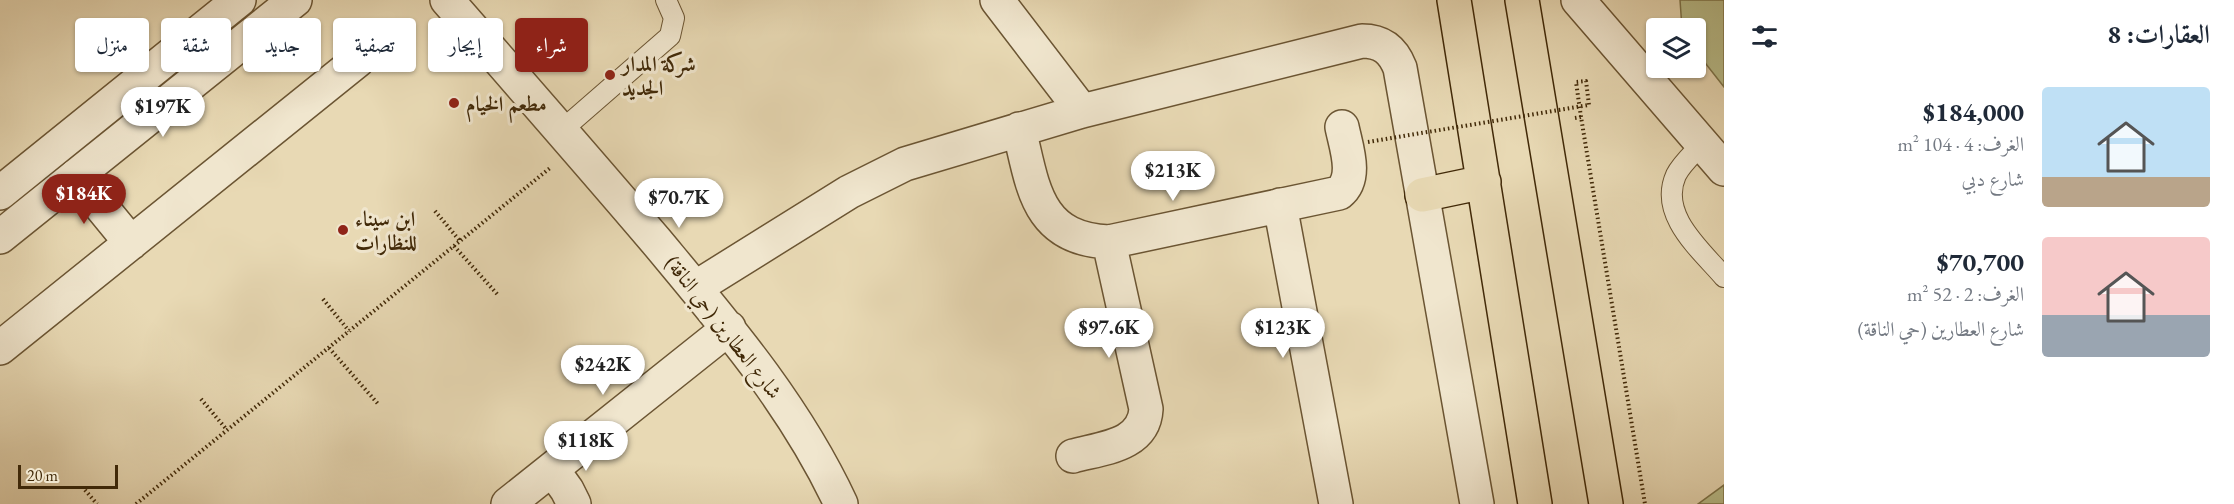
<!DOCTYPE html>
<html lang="ar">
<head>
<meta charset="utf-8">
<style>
	:root { --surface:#fff; --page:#f2f2f3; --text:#1f2937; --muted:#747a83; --accent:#8f2418 }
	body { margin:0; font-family:"EB Garamond",Amiri,serif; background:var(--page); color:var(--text); direction:rtl; height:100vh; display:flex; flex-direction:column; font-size:22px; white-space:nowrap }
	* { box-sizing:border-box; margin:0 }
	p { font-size:20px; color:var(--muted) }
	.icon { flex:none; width:33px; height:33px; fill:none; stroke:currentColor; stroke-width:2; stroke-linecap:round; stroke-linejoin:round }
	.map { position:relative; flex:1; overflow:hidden; direction:ltr }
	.details { display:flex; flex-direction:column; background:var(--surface); width:510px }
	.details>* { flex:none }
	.banner { position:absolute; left:18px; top:18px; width:570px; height:54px; direction:rtl; display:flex; gap:12px }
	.controls { position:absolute; left:1646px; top:18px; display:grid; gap:12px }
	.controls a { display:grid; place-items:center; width:60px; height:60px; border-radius:6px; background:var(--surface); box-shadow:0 2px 4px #0004; font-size:30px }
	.scale { position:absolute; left:18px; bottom:15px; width:100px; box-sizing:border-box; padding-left:6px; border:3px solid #412908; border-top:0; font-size:16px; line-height:21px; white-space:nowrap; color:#412908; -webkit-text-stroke:4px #f0e6ce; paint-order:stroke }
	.price { position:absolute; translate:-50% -51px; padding:0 14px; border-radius:21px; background:#fff; color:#222; font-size:20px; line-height:39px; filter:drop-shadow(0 2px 3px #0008) }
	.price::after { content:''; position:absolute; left:50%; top:36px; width:18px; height:14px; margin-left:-9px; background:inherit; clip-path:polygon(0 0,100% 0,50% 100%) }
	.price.selected { background:var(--accent); color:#fff }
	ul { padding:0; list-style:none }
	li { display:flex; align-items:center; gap:18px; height:150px; padding:0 24px }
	li span { display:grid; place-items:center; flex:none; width:168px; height:120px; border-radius:6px; color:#555 }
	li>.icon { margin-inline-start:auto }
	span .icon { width:72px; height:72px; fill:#fffc; stroke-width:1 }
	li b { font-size:26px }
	h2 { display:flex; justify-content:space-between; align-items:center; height:72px; padding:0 24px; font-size:26px }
	.chip { padding:0 21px; border-radius:6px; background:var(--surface); box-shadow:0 2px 4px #0004; font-size:21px; line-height:54px }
	.chip.selected { background:var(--accent); color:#fff }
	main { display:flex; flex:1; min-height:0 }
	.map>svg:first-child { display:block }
</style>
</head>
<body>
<main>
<section class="details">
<h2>العقارات: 8<svg class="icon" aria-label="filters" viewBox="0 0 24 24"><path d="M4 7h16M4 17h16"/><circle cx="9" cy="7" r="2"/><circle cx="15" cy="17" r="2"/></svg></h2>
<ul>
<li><span style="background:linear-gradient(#bfe0f5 75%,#b9a48a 0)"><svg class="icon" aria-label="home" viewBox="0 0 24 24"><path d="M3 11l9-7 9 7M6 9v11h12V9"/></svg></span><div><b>$184,000</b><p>الغرف: 4 · 104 m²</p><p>شارع دبي</p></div></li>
<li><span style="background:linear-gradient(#f6c9c9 65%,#9aa5b1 0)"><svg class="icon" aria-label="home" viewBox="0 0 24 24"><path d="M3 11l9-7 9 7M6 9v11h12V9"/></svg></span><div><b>$70,700</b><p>الغرف: 2 · 52 m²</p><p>شارع العطارين (حي الناقة)</p></div></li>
</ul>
</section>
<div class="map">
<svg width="1724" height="504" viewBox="0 0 1724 504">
	<rect width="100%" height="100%" fill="#e8d9b4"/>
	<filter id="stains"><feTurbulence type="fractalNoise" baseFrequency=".00333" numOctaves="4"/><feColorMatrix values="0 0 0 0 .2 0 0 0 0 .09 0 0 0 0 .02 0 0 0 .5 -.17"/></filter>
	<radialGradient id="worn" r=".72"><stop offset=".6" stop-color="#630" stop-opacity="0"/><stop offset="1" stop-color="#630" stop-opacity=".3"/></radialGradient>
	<path fill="#b9be8b" stroke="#7d744a" stroke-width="1.5" d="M1680,0H1724V87L1695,50V28H1682Z
		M1724,485V504H1698Z"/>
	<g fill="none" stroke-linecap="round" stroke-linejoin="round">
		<defs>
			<path id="service" d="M562,130L670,36L674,18L666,0
				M1703,143C1694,153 1682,163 1676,175C1658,215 1701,250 1724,277"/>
			<path id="minor" d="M447,0C517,80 587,160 656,241C725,324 795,405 841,504
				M997,0L1082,111
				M1578,0L1724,169
				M1019,129C1033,186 1036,239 1109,242L1339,193C1358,178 1346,147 1342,127
				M76,176L131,243
				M1280,205L1336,504
				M695,288L849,192L905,164L1082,111L1362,41C1382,41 1393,50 1400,68L1477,504
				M0,348L357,61
				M1073,456C1102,448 1144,446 1146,409L1109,242
				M552,469L567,490L574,504
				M508,504L729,328"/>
			<path id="tertiary" d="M0,193L239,0
				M0,237L295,0"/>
			<path id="trunk" d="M1454,0L1535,504
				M1522,0L1606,504
				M1422,195L1484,182"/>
		</defs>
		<use href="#service" stroke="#6b5533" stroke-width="22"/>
		<use href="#minor" stroke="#6b5533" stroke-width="36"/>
		<use href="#tertiary" stroke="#6b5533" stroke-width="36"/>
		<use href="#trunk" stroke="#412908" stroke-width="36"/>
		<path stroke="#412908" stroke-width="4" stroke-dasharray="1.5 3" stroke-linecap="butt" d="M1581,117L1576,82L1586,81L1589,105
			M1575,118L1581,117L1645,504
			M435,211L460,241
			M454,246L498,295
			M323,299L349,331
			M329,348L379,405
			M201,399L227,430
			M85,490L97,504
			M136,504L550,168"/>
		<use href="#service" stroke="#f0e6ce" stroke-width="20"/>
		<use href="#minor" stroke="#f0e6ce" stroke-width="33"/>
		<use href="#tertiary" stroke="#f0e6ce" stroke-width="33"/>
		<use href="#trunk" stroke="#e8d9b4" stroke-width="33"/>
		<path stroke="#412908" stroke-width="4" stroke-dasharray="1.5 3" stroke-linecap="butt" d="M1368,142L1589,105"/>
	</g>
	<g fill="#8f2418" stroke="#f0e6ce" stroke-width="2">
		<circle cx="610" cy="75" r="6"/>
		<circle cx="454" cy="103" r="6"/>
		<circle cx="343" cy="230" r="6"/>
	</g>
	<g text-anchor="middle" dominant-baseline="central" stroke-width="6" stroke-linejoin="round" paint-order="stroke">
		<g font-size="21" font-weight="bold" fill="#412908" stroke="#f0e6ce" text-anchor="start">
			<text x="622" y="63">شركة المدار<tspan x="622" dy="24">الجديد</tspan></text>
			<text x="466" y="103">مطعم الخيام</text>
			<text x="355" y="218">ابن سيناء<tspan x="355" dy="24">للنظارات</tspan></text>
		</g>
		<g font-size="21" fill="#412908" stroke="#f0e6ce">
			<text transform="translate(724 327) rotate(52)">شارع العطارين (حي الناقة)</text>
		</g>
	</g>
	<rect width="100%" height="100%" filter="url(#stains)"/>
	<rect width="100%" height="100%" fill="url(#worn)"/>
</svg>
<div class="controls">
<a><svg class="icon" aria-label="layers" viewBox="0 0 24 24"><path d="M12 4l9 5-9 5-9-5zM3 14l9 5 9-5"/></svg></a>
</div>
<div class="scale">20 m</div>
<b class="price" style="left:163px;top:138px">$197K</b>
<b class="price" style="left:1173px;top:202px">$213K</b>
<b class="price selected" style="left:84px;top:225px">$184K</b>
<b class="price" style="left:679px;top:229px">$70.7K</b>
<b class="price" style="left:1109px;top:359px">$97.6K</b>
<b class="price" style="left:1283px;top:359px">$123K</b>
<b class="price" style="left:603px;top:396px">$242K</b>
<b class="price" style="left:586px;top:472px">$118K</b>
<div class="banner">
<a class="chip selected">شراء</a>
<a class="chip">إيجار</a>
<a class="chip">تصفية</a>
<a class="chip">جديد</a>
<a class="chip">شقة</a>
<a class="chip">منزل</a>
</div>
</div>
</main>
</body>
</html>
